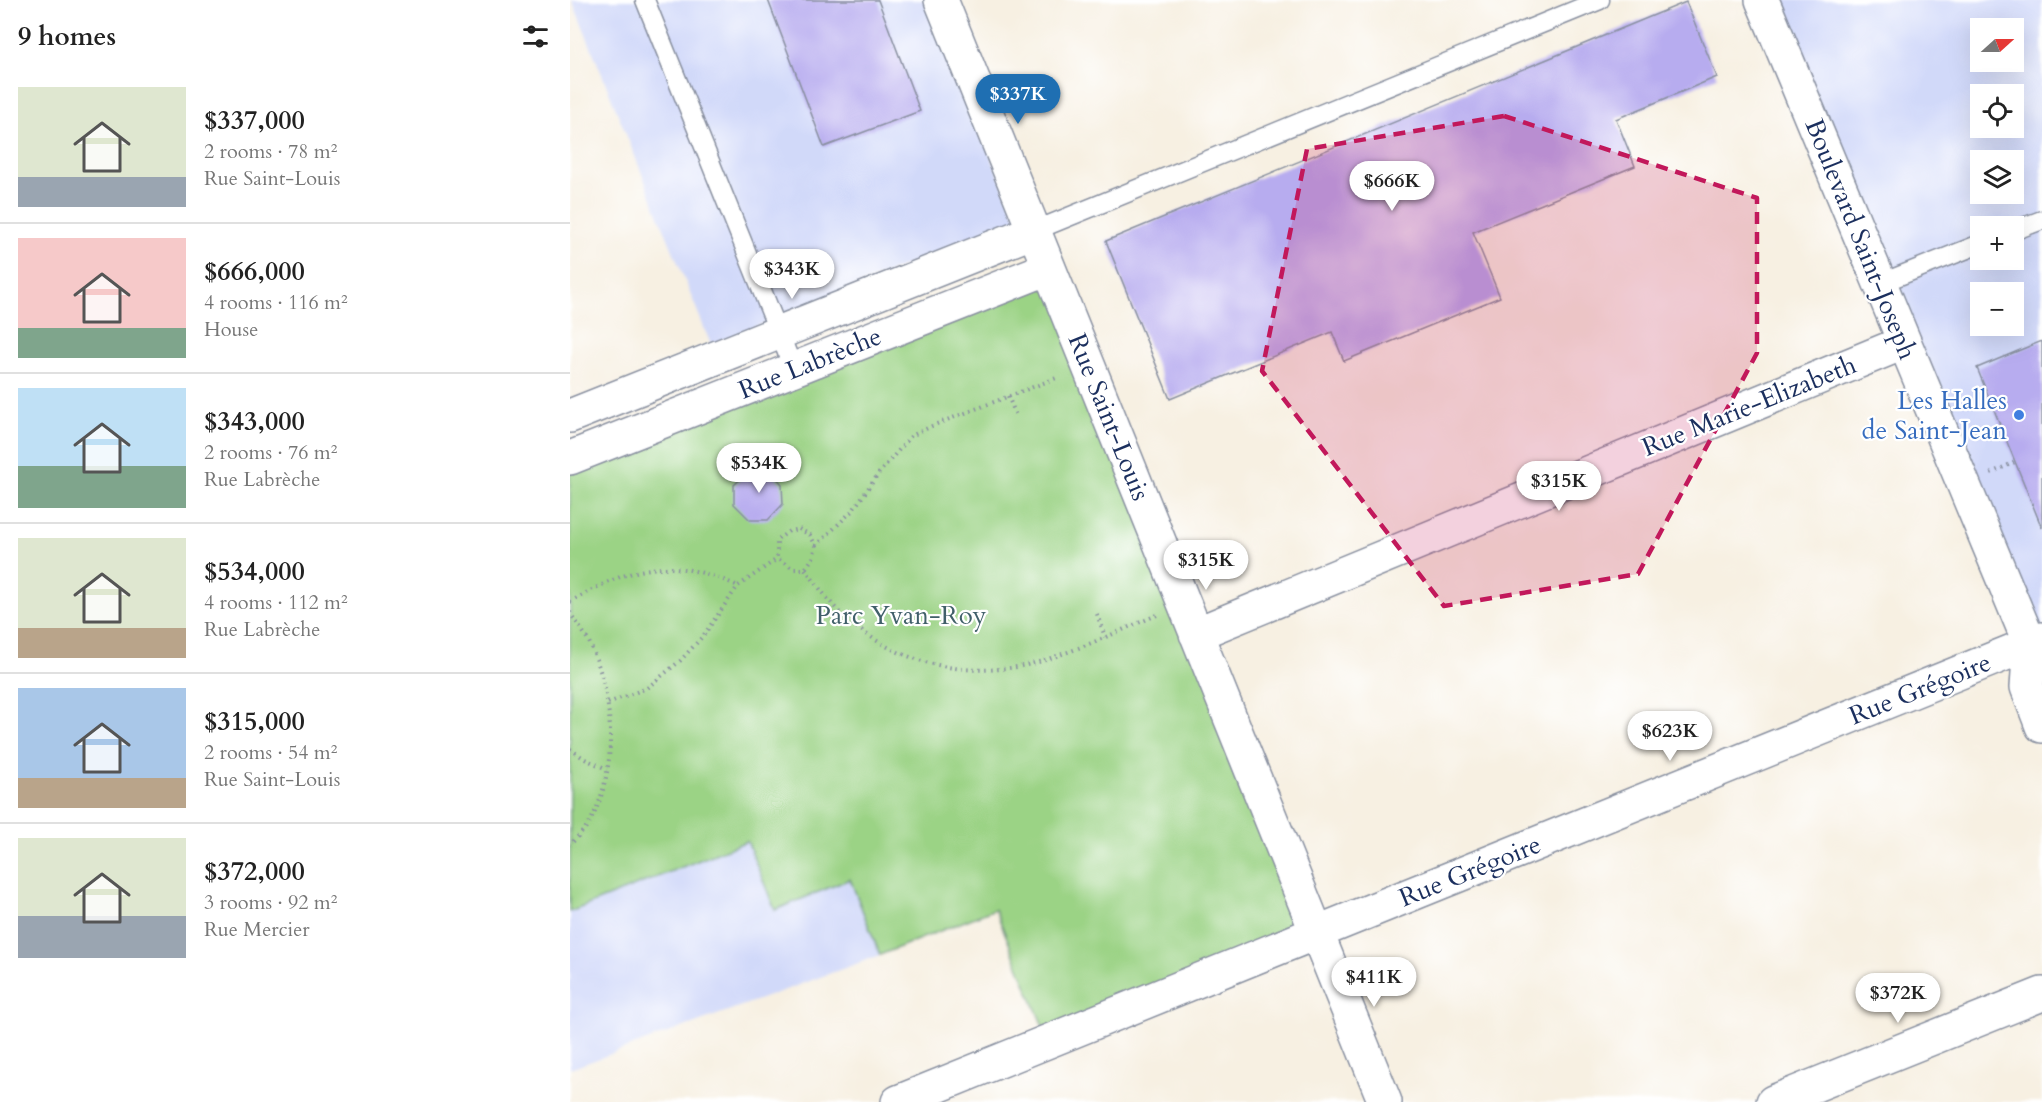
<!DOCTYPE html>
<html lang="en">
<head>
<meta charset="utf-8">
<style>
	:root { --surface:#fff; --page:#f6f6f6; --text:#222; --muted:#767676; --line:#e0e0e0; --accent:#1f6fb2 }
	body { margin:0; font-family:Cardo,serif; background:var(--page); color:var(--text); height:100vh; display:flex; flex-direction:column; font-size:22px; white-space:nowrap }
	* { box-sizing:border-box; margin:0 }
	p { font-size:20px; color:var(--muted) }
	.icon { flex:none; width:33px; height:33px; fill:none; stroke:currentColor; stroke-width:2; stroke-linecap:round; stroke-linejoin:round }
	.map { position:relative; flex:1; overflow:hidden }
	.details { display:flex; flex-direction:column; background:var(--surface); width:570px }
	.details>* { flex:none }
	.needle { width:39px; rotate:69deg }
	.buttons { position:absolute; left:1400px; top:18px; display:grid; gap:12px }
	.buttons a { display:grid; place-items:center; width:54px; height:54px; border-radius:0px; background:var(--surface); box-shadow:0 6px 24px #0002; font-size:30px }
	.price { position:absolute; translate:-50% -51px; padding:0 14px; border-radius:21px; background:#fff; color:#222; font-size:20px; line-height:39px; filter:drop-shadow(0 2px 3px #0008) }
	.price::after { content:''; position:absolute; left:50%; top:36px; width:18px; height:14px; margin-left:-9px; background:inherit; clip-path:polygon(0 0,100% 0,50% 100%) }
	.price.on { background:var(--accent); color:#fff }
	ul { padding:0; list-style:none }
	li { display:flex; align-items:center; gap:18px; height:150px; padding:0 18px }
	li+li { border-top:2px solid var(--line) }
	li span { display:grid; place-items:center; flex:none; width:168px; height:120px; border-radius:0px; color:#555 }
	li>.icon { margin-inline-start:auto }
	span .icon { width:72px; height:72px; fill:#fffc; stroke-width:1 }
	li b { font-size:26px }
	h2 { display:flex; justify-content:space-between; align-items:center; height:72px; padding:0 18px; font-size:26px }
	main { display:flex; flex:1; min-height:0 }
	.map>svg:first-child { display:block }
</style>
</head>
<body>
<main>
<section class="details">
<h2>9 homes<svg class="icon" aria-label="filters" viewBox="0 0 24 24"><path d="M4 7h16M4 17h16"/><circle cx="9" cy="7" r="2"/><circle cx="15" cy="17" r="2"/></svg></h2>
<ul>
<li><span style="background:linear-gradient(#dfe7d0 75%,#9aa5b1 0)"><svg class="icon" aria-label="home" viewBox="0 0 24 24"><path d="M3 11l9-7 9 7M6 9v11h12V9"/></svg></span><div><b>$337,000</b><p>2 rooms · 78 m²</p><p>Rue Saint-Louis</p></div></li>
<li><span style="background:linear-gradient(#f6c9c9 75%,#7fa58c 0)"><svg class="icon" aria-label="home" viewBox="0 0 24 24"><path d="M3 11l9-7 9 7M6 9v11h12V9"/></svg></span><div><b>$666,000</b><p>4 rooms · 116 m²</p><p>House</p></div></li>
<li><span style="background:linear-gradient(#bfe0f5 65%,#7fa58c 0)"><svg class="icon" aria-label="home" viewBox="0 0 24 24"><path d="M3 11l9-7 9 7M6 9v11h12V9"/></svg></span><div><b>$343,000</b><p>2 rooms · 76 m²</p><p>Rue Labrèche</p></div></li>
<li><span style="background:linear-gradient(#dfe7d0 75%,#b9a48a 0)"><svg class="icon" aria-label="home" viewBox="0 0 24 24"><path d="M3 11l9-7 9 7M6 9v11h12V9"/></svg></span><div><b>$534,000</b><p>4 rooms · 112 m²</p><p>Rue Labrèche</p></div></li>
<li><span style="background:linear-gradient(#a9c7e8 75%,#b9a48a 0)"><svg class="icon" aria-label="home" viewBox="0 0 24 24"><path d="M3 11l9-7 9 7M6 9v11h12V9"/></svg></span><div><b>$315,000</b><p>2 rooms · 54 m²</p><p>Rue Saint-Louis</p></div></li>
<li><span style="background:linear-gradient(#dfe7d0 65%,#9aa5b1 0)"><svg class="icon" aria-label="home" viewBox="0 0 24 24"><path d="M3 11l9-7 9 7M6 9v11h12V9"/></svg></span><div><b>$372,000</b><p>3 rooms · 92 m²</p><p>Rue Mercier</p></div></li>
</ul>
</section>
<div class="map">
<svg width="1472" height="1102" viewBox="0 0 1472 1102">
	<rect width="100%" height="100%" fill="#fff"/>
	<filter id="ink" filterUnits="userSpaceOnUse"><feTurbulence type="fractalNoise" baseFrequency=".0167" numOctaves="2"/><feDisplacementMap in="SourceGraphic" scale="12" xChannelSelector="R" yChannelSelector="G"/><feConvolveMatrix kernelMatrix="1 2 1 2 8 2 1 2 1" color-interpolation-filters="sRGB"/></filter>
	<filter id="wash" filterUnits="userSpaceOnUse"><feTurbulence type="fractalNoise" baseFrequency=".008" numOctaves="4" result="noise"/><feDisplacementMap in="SourceGraphic" scale="24" xChannelSelector="R" yChannelSelector="G"/><feGaussianBlur stdDeviation="1.35" result="paint"/><feColorMatrix in="noise" values="0 0 0 0 0 0 0 0 0 0 0 0 0 0 0 0 0 1.4 0 .05"/><feComposite in="paint" operator="in"/></filter>
	<g filter="url(#wash)">
		<rect width="100%" height="100%" fill="#f7f0e2"/>
		<path fill="#d1d9f9" fill-rule="evenodd" d="M2,0H357L447,220L141,345Z
			M1192,0H1472V639ZM1410,28H1443V62H1410ZM1410,94H1443V128H1410ZM1410,160H1443V194H1410ZM1410,226H1443V260H1410ZM1410,292H1443V326H1410Z
			M177,840L280,879L310,955L0,1069V912Z"/>
		<path fill="#9bd385" stroke="#5b8172" stroke-width="1.5" d="M483,267L749,943L481,1046L425,909L310,955L280,879L205,910L177,841L0,912V458Z"/>
		<g id="blocks">
			<path fill="#b7acef" d="M198,0H308L350,111L254,147Z
				M1116,2L1147,77L1046,119L1065,166L903,232L930,297L774,361L762,332L600,399L536,241Z
				M1472,341V528L1407,368Z
				M198,468L212,484L213,504L198,520H180L164,504V485L181,469Z"/>
		</g>
	</g>
	<g filter="url(#ink)">
		<use href="#blocks" fill-opacity="0" stroke="#8990a0" stroke-width="1.5"/>
		<g fill="none" stroke-linecap="round" stroke-linejoin="round">
			<defs>
				<path id="service" d="M75,0L224,370
					M464,231L1030,0
					M1443,231L1472,220
					M1309,284L1410,244"/>
				<path id="minor" d="M371,0L815,1102
					M1192,0L1460,644L1472,655
					M0,416L464,231
					M0,458L479,268
					M626,634L1333,343
					M1460,644L1457,687L1472,726
					M328,1102L1472,639
					M1203,1102L1472,994"/>
			</defs>
			<use href="#service" stroke="#8990a0" stroke-width="21"/>
			<use href="#minor" stroke="#8990a0" stroke-width="36"/>
			<path stroke="#8990a0" stroke-width="4" stroke-dasharray="1.5 4.5" stroke-linecap="butt" d="M438,396L447,418
				M1421,473L1445,462
				M229,529L240,535L246,546L243,558L235,569H224L207,559V540L219,531Z
				M246,546L283,510L309,473L341,436L364,425L489,377
				M235,569C248,585 260,605 276,618C332,668 410,683 481,658C517,646 552,630 587,615
				M0,602C62,566 100,555 168,586
				M0,612C6,623 15,633 20,644C44,697 49,767 21,820C16,829 7,837 0,845
				M527,614L535,637
				M38,703L77,688L110,661L133,636L168,586L207,559
				M0,749L15,759L37,769"/>
			<use href="#service" stroke="#fff" stroke-width="18"/>
			<use href="#minor" stroke="#fff" stroke-width="33"/>
		</g>
	</g>
	<path fill="#c2185b" fill-opacity="0.2" stroke="#c2185b" stroke-width="4.5" stroke-dasharray="12 8" stroke-linejoin="round" d="M934,116L1187,198V353L1068,574L874,606L692,371L737,149Z"/>
	<circle fill="#3f7fe0" stroke="#fff" stroke-width="2" cx="1449" cy="415" r="6"/>
	<g text-anchor="middle" dominant-baseline="central" stroke-width="4.5" stroke-linejoin="round" paint-order="stroke">
		<g font-size="26" fill="#1b2f5e" stroke="#fff">
			<text transform="translate(1291 239) rotate(68)">Boulevard Saint-Joseph</text>
			<text transform="translate(240 363) rotate(-22)">Rue Labrèche</text>
			<text transform="translate(1179 406) rotate(-22)">Rue Marie-Elizabeth</text>
			<text transform="translate(539 417) rotate(68)">Rue Saint-Louis</text>
			<text transform="translate(1350 689) rotate(-22)">Rue Grégoire</text>
			<text transform="translate(900 871) rotate(-22)">Rue Grégoire</text>
		</g>
		<g font-size="26" fill="#366cbe" stroke="#fff" text-anchor="end">
			<text x="1437" y="400">Les Halles<tspan x="1437" dy="30">de Saint-Jean</tspan></text>
		</g>
		<g font-size="26" fill="#41606a" stroke="#fff">
			<text x="331" y="615">Parc Yvan-Roy</text>
		</g>
	</g>
</svg>
<div class="buttons">
<a><svg class="needle" viewBox="-14 -14 28 28"><path d="M0-13l5 13h-10z" fill="#e53935"/><path d="M0 13l5-13h-10z" fill="#767676"/></svg></a>
<a><svg class="icon" aria-label="locate" viewBox="0 0 24 24"><circle cx="12" cy="12" r="6"/><path d="M12 2v4M12 18v4M2 12h4M18 12h4"/></svg></a>
<a><svg class="icon" aria-label="layers" viewBox="0 0 24 24"><path d="M12 4l9 5-9 5-9-5zM3 14l9 5 9-5"/></svg></a>
<a>+</a>
<a>−</a>
</div>
<b class="price on" style="left:448px;top:125px">$337K</b>
<b class="price" style="left:822px;top:212px">$666K</b>
<b class="price" style="left:222px;top:300px">$343K</b>
<b class="price" style="left:189px;top:494px">$534K</b>
<b class="price" style="left:989px;top:512px">$315K</b>
<b class="price" style="left:636px;top:591px">$315K</b>
<b class="price" style="left:1100px;top:762px">$623K</b>
<b class="price" style="left:804px;top:1008px">$411K</b>
<b class="price" style="left:1328px;top:1024px">$372K</b>
</div>
</main>
</body>
</html>
